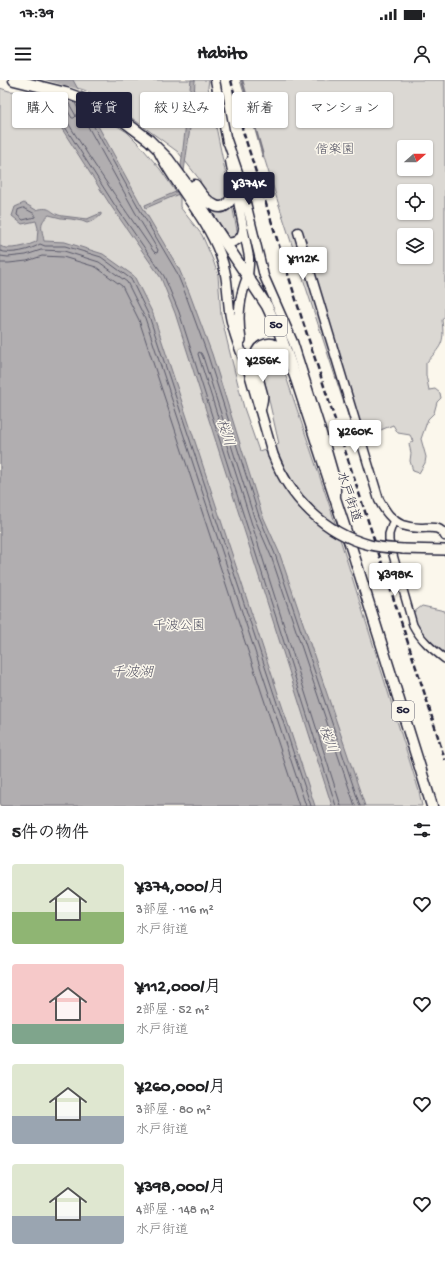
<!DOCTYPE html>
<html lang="ja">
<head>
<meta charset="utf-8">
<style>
	:root { --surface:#fff; --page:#f6f6f6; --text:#202124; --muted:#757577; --accent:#22223b }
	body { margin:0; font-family:"Gochi Hand","Klee One",sans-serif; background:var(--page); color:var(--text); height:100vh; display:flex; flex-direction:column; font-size:15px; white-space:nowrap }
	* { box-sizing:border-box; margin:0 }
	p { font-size:13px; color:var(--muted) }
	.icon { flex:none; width:22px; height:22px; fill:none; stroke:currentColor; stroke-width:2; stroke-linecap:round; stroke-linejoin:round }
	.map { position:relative; height:726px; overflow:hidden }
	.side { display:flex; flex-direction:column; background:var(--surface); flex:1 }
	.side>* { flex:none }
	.top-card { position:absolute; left:12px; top:12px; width:421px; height:36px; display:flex; gap:8px }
	.needle { width:26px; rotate:69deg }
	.tools { position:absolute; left:397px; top:60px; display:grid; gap:8px }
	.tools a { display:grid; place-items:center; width:36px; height:36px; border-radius:4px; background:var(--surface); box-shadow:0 1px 3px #0004; font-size:20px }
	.price { position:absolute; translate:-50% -34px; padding:0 9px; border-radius:4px; background:#fff; color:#222; font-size:13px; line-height:26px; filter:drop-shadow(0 1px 2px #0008) }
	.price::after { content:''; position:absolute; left:50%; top:24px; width:12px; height:9px; margin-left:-6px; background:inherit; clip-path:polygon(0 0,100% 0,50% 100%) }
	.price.selected { background:var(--accent); color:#fff }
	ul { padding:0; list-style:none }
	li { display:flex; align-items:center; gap:12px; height:100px; padding:0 12px }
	li span { display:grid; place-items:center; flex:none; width:112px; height:80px; border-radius:4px; color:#555 }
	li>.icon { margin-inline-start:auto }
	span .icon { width:48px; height:48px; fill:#fffc; stroke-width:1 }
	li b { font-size:17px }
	h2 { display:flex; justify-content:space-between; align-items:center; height:48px; padding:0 12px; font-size:17px }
	.pill { padding:0 14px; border-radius:4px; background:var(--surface); box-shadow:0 1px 3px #0004; font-size:14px; line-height:36px }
	.pill.selected { background:var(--accent); color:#fff }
	.status { display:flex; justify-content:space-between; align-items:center; height:28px; padding:0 20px; background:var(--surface); direction:ltr }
	.status svg { height:11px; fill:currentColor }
	header { display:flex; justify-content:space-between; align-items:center; height:52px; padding:0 12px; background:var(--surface); font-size:18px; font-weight:700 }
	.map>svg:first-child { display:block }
</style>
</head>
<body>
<div class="status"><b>17:39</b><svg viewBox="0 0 49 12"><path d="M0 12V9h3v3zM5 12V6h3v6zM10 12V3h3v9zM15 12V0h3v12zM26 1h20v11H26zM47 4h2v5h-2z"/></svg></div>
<header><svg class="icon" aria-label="menu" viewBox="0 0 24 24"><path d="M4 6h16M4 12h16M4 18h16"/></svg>Habito<svg class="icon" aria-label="person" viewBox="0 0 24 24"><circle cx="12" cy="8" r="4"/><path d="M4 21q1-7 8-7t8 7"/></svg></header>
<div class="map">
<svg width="445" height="726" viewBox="0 0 445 726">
	<rect width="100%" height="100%" fill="#fbf7ec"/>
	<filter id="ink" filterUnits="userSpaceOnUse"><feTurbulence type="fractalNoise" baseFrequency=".025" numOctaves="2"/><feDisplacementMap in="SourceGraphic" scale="8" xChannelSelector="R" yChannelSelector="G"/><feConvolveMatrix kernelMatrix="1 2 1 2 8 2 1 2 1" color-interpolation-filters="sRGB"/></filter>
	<g filter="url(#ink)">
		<path fill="#dbd8d3" stroke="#7e7d87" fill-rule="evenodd" d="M48,0H209L208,7L238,155L230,158L203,120L200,100L178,72L110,22L84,10Z
			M240,0H445V236L442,240C445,264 441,266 426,283V295L429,310L435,309L440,313L441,318L437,322L434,333L428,339L421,359L426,377L425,383L419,393L413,391L410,381L411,373L409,364L413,361L410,355L398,353L393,345L356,360L276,116ZM404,67H426V89H404ZM404,111H426V133H404ZM404,155H426V177H404Z
			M0,8L9,11L36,13L55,17L84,27L99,35L127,52L139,64L160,89L180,118V127L202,155L213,180L218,195L221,235L229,269L244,328L259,371L279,364L260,281L264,272L268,270L276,272L280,279L331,430L419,711L422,726H0Z
			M422,526L445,531V579L426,564L410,535Z"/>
		<path fill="#b1aeb0" stroke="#787681" d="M33,0H73L143,128L179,189L189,212L212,274L262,434L279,472L365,726H332L175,233L161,198L111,126L55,38Z
			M191,0H195L194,19L181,113L146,128L145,125L178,111Z
			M24,123L36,130C53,125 49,134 63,136L87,139L101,133V135L95,140L87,143L82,141L71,139L61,138L49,135C38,143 42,148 44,161L65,162L103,174L134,196L153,234L315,726H0V166C7,171 30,166 37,161L38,148L36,141L22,144L12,136L15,127Z"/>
		<path fill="#fbf7ec" d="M31,0H45L81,10L92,31L74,23L38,13Z"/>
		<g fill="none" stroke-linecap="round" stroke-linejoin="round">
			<path stroke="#5b5a6a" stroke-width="1" d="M46,14L58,36L114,124L164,196L179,232L336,726
				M52,16C83,70 119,121 154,172L157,173L158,170L135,132L75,23
				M60,18L72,38H74L76,36L67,20
				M82,25L140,130L176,191L185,213L208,276L259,436L275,474L360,726
				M24,128L35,134V137L23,140L17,135L18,130Z
				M0,171C11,175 31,170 40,164L45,166H65L101,177L131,199L149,236L311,726
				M0,176L8,177L26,175L41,170L64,171L99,182L127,202L145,238L306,726
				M0,183H9L27,181L42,176L63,177L96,187L122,206L139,240L299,726
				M341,726L198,274L199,272L201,273L203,277L254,437L271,476L355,726"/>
			<path stroke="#787681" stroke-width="2.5" d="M242,0L263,76"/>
			<defs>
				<path id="minor" d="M394,439L389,454V461L413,545C421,560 432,569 445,579"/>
				<path id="tertiary" d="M215,0L227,62
					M226,57L240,98L264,196L293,262L321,350L336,402V415
					M230,81L249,177V185L248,196
					M298,152L379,420C385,431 391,440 402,445C408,447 415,448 421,448C430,448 440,445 445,456
					M225,162C235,164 242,159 243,149"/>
				<path id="secondary" d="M159,72C177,108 205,135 220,174C228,195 227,213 230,234C233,252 239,267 246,284
					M241,260C237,237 239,218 248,196
					M245,278L273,375
					M403,469L445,470"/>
				<path id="primary" d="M14,0L66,13L91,22L125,42L149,60L168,79L187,105L267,226L280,254L296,299L354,476L432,726
					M195,105C207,123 225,142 235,109
					M260,329C261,324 263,319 262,314C259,302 248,274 262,266C266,264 271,263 274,265C280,266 282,272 284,277"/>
			</defs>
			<use href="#minor" stroke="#22223b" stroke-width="10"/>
			<use href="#tertiary" stroke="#22223b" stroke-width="11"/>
			<use href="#secondary" stroke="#22223b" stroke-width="12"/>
			<use href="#primary" stroke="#22223b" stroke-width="13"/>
			<use href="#minor" stroke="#fbf7ec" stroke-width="7"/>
			<use href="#tertiary" stroke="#fbf7ec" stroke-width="8"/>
			<use href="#secondary" stroke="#fbf7ec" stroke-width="9"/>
			<use href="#primary" stroke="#fbf7ec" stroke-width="10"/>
			<path stroke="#22223b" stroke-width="2.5" stroke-dasharray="6 3" stroke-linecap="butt" d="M231,0L243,51L266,124L303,242L427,621L445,680"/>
			<defs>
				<path id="secondary-bridge" d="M273,375C290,418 324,453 370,465C381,468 392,468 403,469"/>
			</defs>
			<use href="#secondary-bridge" stroke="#22223b" stroke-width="12" stroke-linecap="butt"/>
			<use href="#secondary-bridge" stroke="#fbf7ec" stroke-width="9"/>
		</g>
	</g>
	<g text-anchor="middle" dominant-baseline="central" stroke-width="3" stroke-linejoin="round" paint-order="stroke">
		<g fill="#fbf7ec" stroke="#636270" stroke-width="1">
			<rect x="265" y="236" width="22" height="20" rx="3"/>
			<rect x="392" y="621" width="22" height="20" rx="3"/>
		</g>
		<g font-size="12" font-weight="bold" fill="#22223b">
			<text x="276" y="246">50</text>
			<text x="403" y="631">50</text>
		</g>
		<g font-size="13" fill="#505061" stroke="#fbf7ec">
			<text x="335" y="70">偕楽園</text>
			<text x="179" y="546">千波公園</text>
		</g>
		<g font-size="13" fill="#22223b" stroke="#fbf7ec">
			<text transform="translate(348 417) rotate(72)">水戸街道</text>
		</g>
		<g font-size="14" font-style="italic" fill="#545364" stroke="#fbf7ec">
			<text transform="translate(224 353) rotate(72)">桜川</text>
			<text x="132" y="593">千波湖</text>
			<text transform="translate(327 660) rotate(71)">桜川</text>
		</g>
	</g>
</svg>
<div class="tools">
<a><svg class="needle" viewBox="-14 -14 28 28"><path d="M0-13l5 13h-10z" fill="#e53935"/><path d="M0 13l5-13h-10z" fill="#757577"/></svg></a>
<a><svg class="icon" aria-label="locate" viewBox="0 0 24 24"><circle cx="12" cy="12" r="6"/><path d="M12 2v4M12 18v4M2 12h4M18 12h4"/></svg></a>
<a><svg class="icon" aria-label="layers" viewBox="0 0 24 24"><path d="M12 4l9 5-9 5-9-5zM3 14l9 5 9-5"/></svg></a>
</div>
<b class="price selected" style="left:249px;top:126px">¥374K</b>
<b class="price" style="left:303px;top:201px">¥112K</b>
<b class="price" style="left:263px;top:303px">¥256K</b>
<b class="price" style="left:355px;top:374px">¥260K</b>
<b class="price" style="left:395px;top:517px">¥398K</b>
<div class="top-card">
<a class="pill">購入</a>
<a class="pill selected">賃貸</a>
<a class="pill">絞り込み</a>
<a class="pill">新着</a>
<a class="pill">マンション</a>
</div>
</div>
<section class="side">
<h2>5件の物件<svg class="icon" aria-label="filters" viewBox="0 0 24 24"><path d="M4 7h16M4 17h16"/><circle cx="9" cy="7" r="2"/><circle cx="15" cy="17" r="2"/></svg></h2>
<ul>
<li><span style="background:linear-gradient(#dfe7d0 60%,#8fb573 0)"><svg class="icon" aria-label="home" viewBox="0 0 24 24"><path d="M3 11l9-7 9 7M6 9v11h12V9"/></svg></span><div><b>¥374,000/月</b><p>3部屋 · 116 m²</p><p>水戸街道</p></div><svg class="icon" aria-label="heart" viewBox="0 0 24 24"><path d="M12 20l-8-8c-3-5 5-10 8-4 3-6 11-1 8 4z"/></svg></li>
<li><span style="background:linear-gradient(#f6c9c9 75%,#7fa58c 0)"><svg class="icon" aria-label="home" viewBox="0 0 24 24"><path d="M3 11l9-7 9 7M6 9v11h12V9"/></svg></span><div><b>¥112,000/月</b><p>2部屋 · 52 m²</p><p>水戸街道</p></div><svg class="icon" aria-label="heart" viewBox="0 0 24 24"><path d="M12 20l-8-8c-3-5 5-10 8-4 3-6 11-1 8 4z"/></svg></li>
<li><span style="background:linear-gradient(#dfe7d0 65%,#9aa5b1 0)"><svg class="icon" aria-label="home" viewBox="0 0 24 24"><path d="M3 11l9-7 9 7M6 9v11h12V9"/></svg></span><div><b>¥260,000/月</b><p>3部屋 · 80 m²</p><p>水戸街道</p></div><svg class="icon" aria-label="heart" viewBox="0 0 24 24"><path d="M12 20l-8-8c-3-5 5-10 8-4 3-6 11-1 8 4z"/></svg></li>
<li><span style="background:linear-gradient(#dfe7d0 65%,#9aa5b1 0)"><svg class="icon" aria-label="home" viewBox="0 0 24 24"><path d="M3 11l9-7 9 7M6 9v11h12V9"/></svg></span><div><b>¥398,000/月</b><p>4部屋 · 148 m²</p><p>水戸街道</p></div><svg class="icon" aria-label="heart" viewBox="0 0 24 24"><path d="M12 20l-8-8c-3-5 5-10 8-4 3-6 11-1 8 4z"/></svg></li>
</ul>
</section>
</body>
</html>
